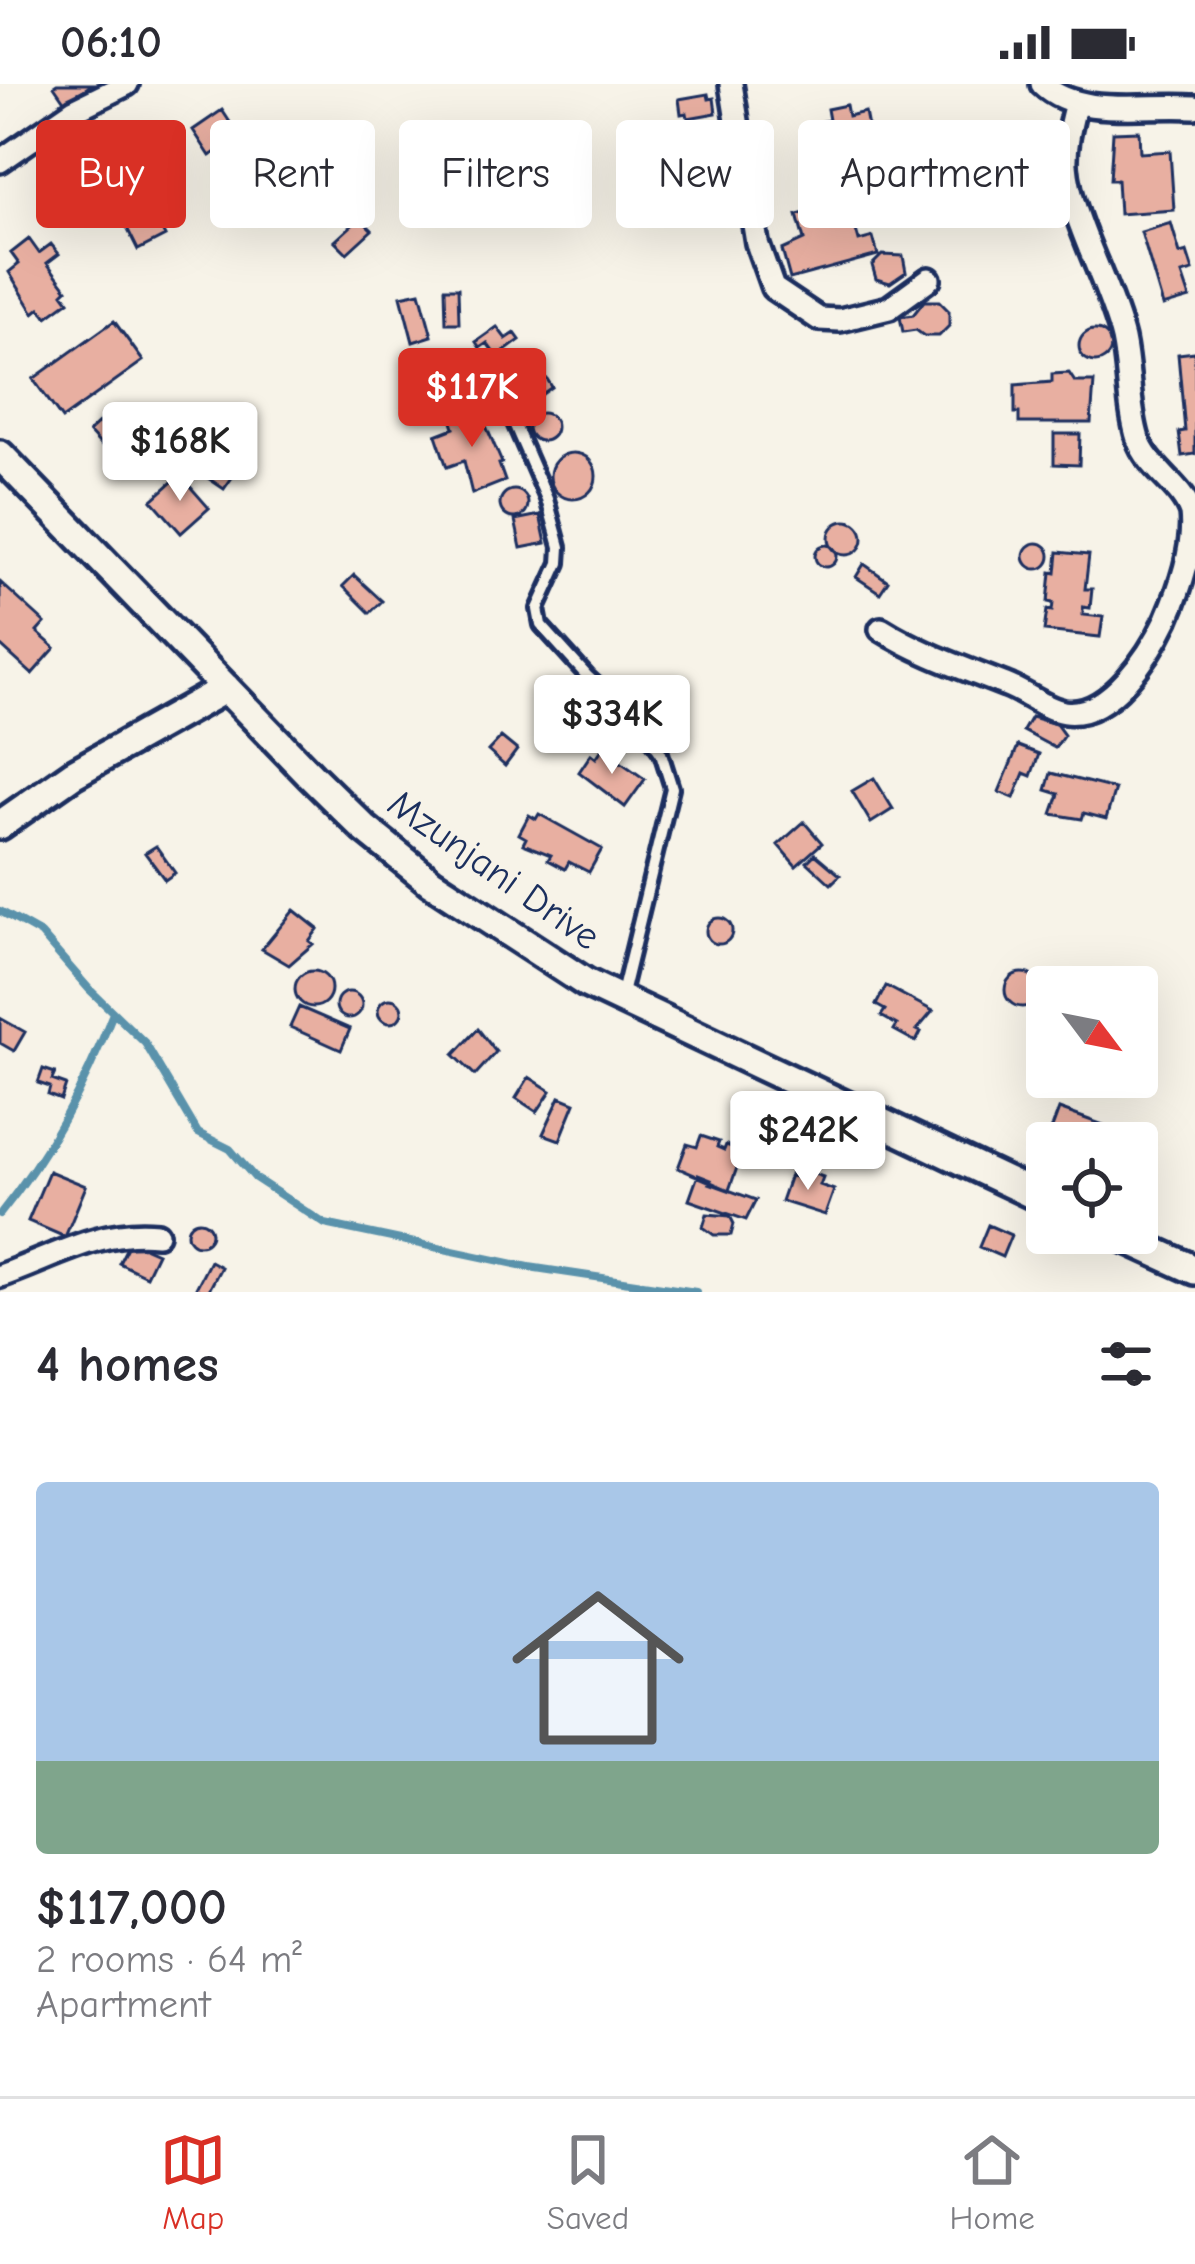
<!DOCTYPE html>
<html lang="en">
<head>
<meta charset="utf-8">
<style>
	:root { --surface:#fff; --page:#f2f2f3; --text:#2b2b33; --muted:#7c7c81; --line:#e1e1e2; --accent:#d93025 }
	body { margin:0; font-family:"Comic Neue",sans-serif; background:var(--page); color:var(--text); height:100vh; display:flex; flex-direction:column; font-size:45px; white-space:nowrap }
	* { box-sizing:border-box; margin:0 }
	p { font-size:39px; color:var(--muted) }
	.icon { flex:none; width:66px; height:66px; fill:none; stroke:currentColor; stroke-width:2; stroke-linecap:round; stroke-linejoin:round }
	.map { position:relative; height:1208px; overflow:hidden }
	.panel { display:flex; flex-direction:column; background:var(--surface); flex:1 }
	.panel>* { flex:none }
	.guide { position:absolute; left:36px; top:36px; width:1125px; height:108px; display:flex; gap:24px }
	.needle { width:78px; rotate:122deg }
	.controls { position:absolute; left:1026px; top:882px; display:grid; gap:24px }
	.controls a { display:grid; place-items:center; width:132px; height:132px; border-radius:12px; background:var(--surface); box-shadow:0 12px 48px #0002; font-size:60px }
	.price { position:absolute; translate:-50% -102px; padding:0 27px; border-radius:12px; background:#fff; color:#222; font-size:39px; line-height:78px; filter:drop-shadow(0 3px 6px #0008) }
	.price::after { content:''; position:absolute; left:50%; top:72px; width:36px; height:27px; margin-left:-18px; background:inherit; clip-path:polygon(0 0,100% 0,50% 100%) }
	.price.current { background:var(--accent); color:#fff }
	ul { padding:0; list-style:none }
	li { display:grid; align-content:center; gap:24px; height:636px; padding:0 36px }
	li+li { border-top:3px solid var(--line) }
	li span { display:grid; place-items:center; height:372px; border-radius:12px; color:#555 }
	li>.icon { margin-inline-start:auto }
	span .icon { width:216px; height:216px; fill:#fffc; stroke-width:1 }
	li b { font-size:51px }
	h2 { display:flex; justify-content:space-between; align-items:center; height:144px; padding:0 36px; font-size:51px }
	.pill { padding:0 42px; border-radius:12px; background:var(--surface); box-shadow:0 12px 48px #0002; font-size:42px; line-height:108px }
	.pill.current { background:var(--accent); color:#fff }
	.status { display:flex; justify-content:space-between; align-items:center; height:84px; padding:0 60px; background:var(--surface); direction:ltr }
	.status svg { height:33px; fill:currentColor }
	.menu { display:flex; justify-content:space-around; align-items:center; height:168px; border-top:3px solid var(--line); background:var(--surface); font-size:33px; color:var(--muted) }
	.menu a { display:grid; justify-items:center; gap:6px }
	.menu .current { color:var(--accent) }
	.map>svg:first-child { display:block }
</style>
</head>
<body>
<div class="status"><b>06:10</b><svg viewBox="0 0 49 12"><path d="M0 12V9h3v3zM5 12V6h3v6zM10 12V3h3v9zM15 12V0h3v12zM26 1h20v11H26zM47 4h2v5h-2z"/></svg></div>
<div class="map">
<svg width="1195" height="1208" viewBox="0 0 1195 1208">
	<rect width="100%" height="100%" fill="#f7f3e8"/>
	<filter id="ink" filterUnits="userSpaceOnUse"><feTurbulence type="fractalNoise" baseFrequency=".00833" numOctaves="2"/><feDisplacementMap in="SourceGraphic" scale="24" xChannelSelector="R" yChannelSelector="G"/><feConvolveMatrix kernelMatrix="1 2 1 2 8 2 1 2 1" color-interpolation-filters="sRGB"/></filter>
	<g filter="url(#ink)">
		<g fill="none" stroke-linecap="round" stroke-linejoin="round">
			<path stroke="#5a92ab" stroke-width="8" d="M0,827L41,850L89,905L145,959L198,1049L230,1065L255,1094L325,1140L529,1183L696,1208
				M0,1130C49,1069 85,1002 113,929"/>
		</g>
		<path fill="#e8afa1" stroke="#1b2f5e" stroke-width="3" d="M57,0H93L65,18L54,2Z
			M708,10L709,15L714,14L716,29L688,34L687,29L681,30L679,15Z
			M846,21L848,32L865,28L871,59L820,70L814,39L829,36L827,25Z
			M222,26L239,52L210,72L193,46Z
			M1139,47L1140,69L1170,67L1174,126L1119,130L1117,96H1110L1113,48Z
			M875 62a15 15 0 1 1 30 0a15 15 0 1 1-30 0Z
			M815 84a12 12 0 1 1 24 0a12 12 0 1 1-24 0Z
			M106 92a11 11 0 1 1 22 0a11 11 0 1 1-22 0Z
			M141,100L147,111L121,125L116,114Z
			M149,120L165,152L138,166L122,134Z
			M816,126L821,144L853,135L859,157L873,153L878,171L790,195L782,166L804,156L797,131Z
			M360,134L372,146L347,169L335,157Z
			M1171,139L1180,170L1187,168L1193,187L1182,190L1190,214L1163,222L1141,148Z
			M29,155L39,169L51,160L59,170L47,179L67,205L63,209L69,217L47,233L40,224L34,229L9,188L19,180L11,169Z
			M882,171L903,172L906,188L890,199L876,195L872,181Z
			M445,204H458L459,239H446Z
			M420,208L432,252L413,258L401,212Z
			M924,217H939L949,227V242L939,252H924L916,246L903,248L900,233L913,231Z
			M114,237L143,277L62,335L33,295Z
			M497,243L506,255L515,249L520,256L497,273L487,259L480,264L476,258Z
			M1079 262a16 16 0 1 1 32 0a16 16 0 1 1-32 0Z
			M1195,268V370L1182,372L1179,348L1185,347L1178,270Z
			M535,278L541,288L533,292L537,300L547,295L552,303L527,321L509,289Z
			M1069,289L1075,298H1094L1091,339H1019V329H1015V301L1052,298V290Z
			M469,325L471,332L480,328L502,379L499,380L505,397L472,410L464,377L447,383L436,351L454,344L450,332Z
			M528 343a14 14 0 1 1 28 0a14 14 0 1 1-28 0Z
			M104,334L124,357L109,370L89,348Z
			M1054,350H1080L1079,381L1054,380Z
			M220,369L240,382L224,405L205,392Z
			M550 392a23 23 0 1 1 46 0a23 23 0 1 1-46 0Z
			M180,391L209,424L181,449L152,416Z
			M500 420a14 14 0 1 1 28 0a14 14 0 1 1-28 0Z
			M540,431L546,459L521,464L515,436Z
			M829 454a17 17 0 1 1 34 0a17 17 0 1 1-34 0Z
			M1024 472a13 13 0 1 1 26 0a13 13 0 1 1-26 0Z
			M815 472a11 11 0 1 1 22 0a11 11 0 1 1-22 0Z
			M1058,468L1089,471L1085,505H1092L1090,524L1083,523V531L1103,533L1100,553L1044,547L1047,526L1052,527L1053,519L1048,518L1051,488L1056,489Z
			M864,480L888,497L880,509L856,493Z
			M354,491L382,517L370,529L343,502Z
			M0,498L45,539L37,548L55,564L32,590L0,561Z
			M1031,633L1056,640L1064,651L1055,664L1023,647Z
			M501,653L517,666L505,682L488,667Z
			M1018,662L1039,670L1031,692L1024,689L1014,714L999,708Z
			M602,665L645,695L625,723L579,688L591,670L596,674Z
			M1051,689L1115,705L1106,735L1084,729L1082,735L1052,730L1059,710L1046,706Z
			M874,694L893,725L871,739L852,707Z
			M539,730L602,765L589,788L569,778L565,785L548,776L551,771L523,760L526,754L519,750L529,731L536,735Z
			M804,738L822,759L796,782L778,761Z
			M156,762L175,789L165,796L145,769Z
			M815,770L840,791L831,800L807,778Z
			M294,826L318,845L309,857L313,860L289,881L262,865Z
			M706 847a13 13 0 1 1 26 0a13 13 0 1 1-26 0Z
			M295 905a18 18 0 1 1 36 0a18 18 0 1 1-36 0Z
			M1005 906a17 17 0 1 1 34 0a17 17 0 1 1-34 0Z
			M886,902L933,927L917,946L921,948L916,958L894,946L897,941L881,932L885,926L876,921Z
			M336 921a13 13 0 1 1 26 0a13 13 0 1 1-26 0Z
			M378 927a12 12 0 1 1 24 0a12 12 0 1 1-24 0Z
			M299,923L350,945L341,966L290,943Z
			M0,934L25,948L14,967L0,959Z
			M478,945L496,968L475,991L454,971Z
			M43,985L55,989L52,996L66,1001L61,1016L48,1011L50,1003L38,999Z
			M529,993L551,1007L537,1028L516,1014Z
			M560,1013L575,1019L560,1056L543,1050Z
			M1059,1025L1106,1042L1100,1059H1062L1049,1052Z
			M701,1052L719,1058L717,1063L724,1066L726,1061L743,1067L729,1106L678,1084L687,1060L697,1063Z
			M49,1087L86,1102L65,1153L28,1137Z
			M806,1087L823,1093L820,1101L834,1106L825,1131L781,1117L790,1091L803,1096Z
			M698,1091L711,1096L709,1099L756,1116L746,1136L689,1116Z
			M707,1130L730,1132L734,1140L731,1151H714L703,1143Z
			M187 1149a12 12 0 1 1 24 0a12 12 0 1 1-24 0Z
			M988,1141L1011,1151L1002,1173L979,1163Z
			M133,1151L149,1159L146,1164L157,1169L146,1192L119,1179Z
			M210,1177L221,1183L208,1208H204L196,1204Z"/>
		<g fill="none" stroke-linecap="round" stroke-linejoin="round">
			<defs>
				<path id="lane" d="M500,307L547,415L560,463L559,479L538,525L541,541L588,593L643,644L661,669L672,704L621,914"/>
				<path id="street" d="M731,0L757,159L773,204L819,235L840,236L889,224L929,195
					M1042,0C1079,35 1148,19 1195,23
					M0,77L74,26L127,0
					M881,545C921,570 963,584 1006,601C1025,608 1045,625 1064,628C1109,635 1151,569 1167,535C1180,505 1195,462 1191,429C1182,401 1148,385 1138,355C1128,323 1130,288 1123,255C1110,200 1070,135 1066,81C1065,60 1071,39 1076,18
					M0,1192C53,1174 99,1144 157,1150"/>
				<path id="secondary" d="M0,371L312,693L364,744L431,798L586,899L1047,1117
					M0,741L73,690L226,604
					M1114,1149L1195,1186"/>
			</defs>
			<use href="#lane" stroke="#1b2f5e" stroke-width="20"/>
			<use href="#street" stroke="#1b2f5e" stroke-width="30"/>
			<use href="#secondary" stroke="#1b2f5e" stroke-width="36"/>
			<use href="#lane" stroke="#f7f3e8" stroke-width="10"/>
			<use href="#street" stroke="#f7f3e8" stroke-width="21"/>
			<use href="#secondary" stroke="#f7f3e8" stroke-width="27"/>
		</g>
	</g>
	<g text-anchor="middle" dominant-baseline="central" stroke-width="9" stroke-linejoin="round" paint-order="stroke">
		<g font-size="39" fill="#1b2f5e" stroke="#f7f3e8">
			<text transform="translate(494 786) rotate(35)">Mzunjani Drive</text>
		</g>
	</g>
</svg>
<div class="controls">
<a><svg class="needle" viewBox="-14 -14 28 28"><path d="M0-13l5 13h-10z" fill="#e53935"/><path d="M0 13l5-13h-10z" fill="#7c7c81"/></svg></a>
<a><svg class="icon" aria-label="locate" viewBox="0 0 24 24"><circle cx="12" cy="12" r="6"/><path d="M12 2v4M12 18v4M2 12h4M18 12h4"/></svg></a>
</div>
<b class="price current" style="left:472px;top:366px">$117K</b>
<b class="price" style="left:180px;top:420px">$168K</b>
<b class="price" style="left:612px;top:693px">$334K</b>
<b class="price" style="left:808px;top:1109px">$242K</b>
<div class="guide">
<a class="pill current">Buy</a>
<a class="pill">Rent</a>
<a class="pill">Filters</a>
<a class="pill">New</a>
<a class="pill">Apartment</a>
</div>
</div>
<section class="panel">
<h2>4 homes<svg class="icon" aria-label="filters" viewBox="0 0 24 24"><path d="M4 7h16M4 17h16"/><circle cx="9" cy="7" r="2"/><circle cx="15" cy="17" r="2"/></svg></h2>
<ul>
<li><span style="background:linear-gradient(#a9c7e8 75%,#7fa58c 0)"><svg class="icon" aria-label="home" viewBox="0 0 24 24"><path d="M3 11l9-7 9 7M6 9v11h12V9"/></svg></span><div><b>$117,000</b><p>2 rooms · 64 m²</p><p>Apartment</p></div></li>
</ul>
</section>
<nav class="menu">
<a class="current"><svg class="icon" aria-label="map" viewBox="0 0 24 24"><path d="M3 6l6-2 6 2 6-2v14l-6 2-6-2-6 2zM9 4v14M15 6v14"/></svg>Map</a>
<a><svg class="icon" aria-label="saved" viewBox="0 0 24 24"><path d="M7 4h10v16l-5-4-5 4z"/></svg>Saved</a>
<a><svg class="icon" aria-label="home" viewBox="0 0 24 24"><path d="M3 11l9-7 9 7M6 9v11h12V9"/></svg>Home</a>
</nav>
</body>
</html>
